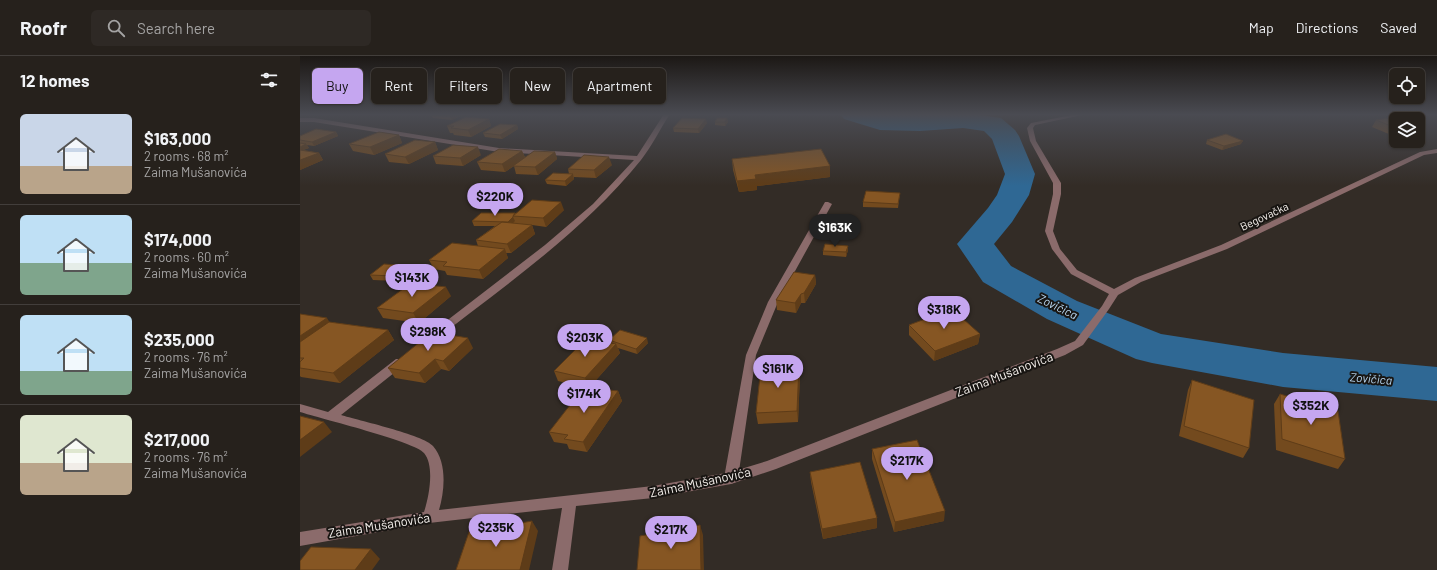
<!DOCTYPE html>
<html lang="en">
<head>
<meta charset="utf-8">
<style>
	:root { --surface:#26211c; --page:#2e2925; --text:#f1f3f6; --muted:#a4a3a3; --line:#423e3b; --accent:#c5a6f0 }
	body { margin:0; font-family:Barlow,sans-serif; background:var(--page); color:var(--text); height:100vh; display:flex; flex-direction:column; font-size:15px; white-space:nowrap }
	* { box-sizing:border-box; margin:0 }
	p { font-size:13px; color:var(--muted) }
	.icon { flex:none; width:22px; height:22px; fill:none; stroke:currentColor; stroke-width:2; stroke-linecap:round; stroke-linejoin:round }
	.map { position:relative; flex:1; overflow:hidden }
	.details { display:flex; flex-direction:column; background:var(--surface); width:300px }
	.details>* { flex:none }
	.hud { position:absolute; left:12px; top:12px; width:380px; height:36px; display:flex; gap:8px }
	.buttons { position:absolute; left:1089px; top:12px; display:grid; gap:8px }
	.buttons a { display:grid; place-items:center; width:36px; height:36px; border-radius:6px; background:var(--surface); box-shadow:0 1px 3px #0004,0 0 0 1px var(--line); font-size:20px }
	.price { position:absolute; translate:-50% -34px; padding:0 9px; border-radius:14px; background:var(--accent); color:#111; font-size:13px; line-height:26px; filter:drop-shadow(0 1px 2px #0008) }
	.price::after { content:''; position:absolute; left:50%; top:24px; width:12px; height:9px; margin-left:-6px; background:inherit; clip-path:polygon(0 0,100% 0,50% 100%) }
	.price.on { background:#222; color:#fff }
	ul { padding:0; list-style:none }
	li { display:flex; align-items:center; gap:12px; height:100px; padding:0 20px }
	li+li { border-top:1px solid var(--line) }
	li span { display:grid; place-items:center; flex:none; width:112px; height:80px; border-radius:6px; color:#555 }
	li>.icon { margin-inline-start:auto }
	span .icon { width:48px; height:48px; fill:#fffc; stroke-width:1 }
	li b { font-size:17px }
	h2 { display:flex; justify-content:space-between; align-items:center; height:48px; padding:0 20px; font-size:17px }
	.tag { padding:0 14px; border-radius:6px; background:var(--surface); box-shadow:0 1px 3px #0004,0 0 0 1px var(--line); font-size:14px; line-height:36px }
	.tag.on { background:var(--accent); color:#111 }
	header { display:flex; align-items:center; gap:24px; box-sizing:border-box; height:56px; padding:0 20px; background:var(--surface); border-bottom:1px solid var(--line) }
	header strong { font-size:19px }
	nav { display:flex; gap:22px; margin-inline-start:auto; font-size:14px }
	.search { width:280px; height:36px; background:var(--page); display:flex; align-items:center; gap:10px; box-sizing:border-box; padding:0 14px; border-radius:6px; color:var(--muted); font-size:15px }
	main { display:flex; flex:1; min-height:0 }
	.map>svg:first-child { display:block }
</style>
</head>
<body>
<header>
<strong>Roofr</strong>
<div class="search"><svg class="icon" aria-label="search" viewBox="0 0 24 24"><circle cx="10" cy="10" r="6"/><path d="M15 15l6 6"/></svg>Search here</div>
<nav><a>Map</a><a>Directions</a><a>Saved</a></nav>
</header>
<main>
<section class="details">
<h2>12 homes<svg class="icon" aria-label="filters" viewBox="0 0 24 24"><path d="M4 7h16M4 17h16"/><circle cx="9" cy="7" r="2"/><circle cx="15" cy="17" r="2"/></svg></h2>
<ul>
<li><span style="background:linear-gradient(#c9d6e8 65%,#b9a48a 0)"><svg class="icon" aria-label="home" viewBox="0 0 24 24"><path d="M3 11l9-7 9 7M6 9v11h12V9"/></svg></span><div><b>$163,000</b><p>2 rooms · 68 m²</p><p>Zaima Mušanovića</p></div></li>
<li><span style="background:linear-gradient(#bfe0f5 60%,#7fa58c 0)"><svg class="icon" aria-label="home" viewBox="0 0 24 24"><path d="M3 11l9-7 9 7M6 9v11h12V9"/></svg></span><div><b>$174,000</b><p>2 rooms · 60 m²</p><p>Zaima Mušanovića</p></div></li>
<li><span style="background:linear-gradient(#bfe0f5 70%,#7fa58c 0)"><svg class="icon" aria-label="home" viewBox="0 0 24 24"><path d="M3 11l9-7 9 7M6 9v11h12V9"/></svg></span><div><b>$235,000</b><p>2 rooms · 76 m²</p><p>Zaima Mušanovića</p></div></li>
<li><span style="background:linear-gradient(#dfe7d0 60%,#b9a48a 0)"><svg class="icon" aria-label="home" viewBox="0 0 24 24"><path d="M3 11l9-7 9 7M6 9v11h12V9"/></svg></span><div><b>$217,000</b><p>2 rooms · 76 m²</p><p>Zaima Mušanovića</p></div></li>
</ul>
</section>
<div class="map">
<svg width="1137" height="514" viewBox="0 0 1137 514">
	<rect width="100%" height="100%" fill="#332c26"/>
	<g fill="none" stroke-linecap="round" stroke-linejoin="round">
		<path fill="#2f6894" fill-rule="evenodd" d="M540,58L620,59L673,58L701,62L715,74L719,80L735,118L729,139L712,166L694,188L711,210L777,245L861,278L983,297L1137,311V345L983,331L852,307L836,303L747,263L683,226L657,188L688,152L697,139L705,118L692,83L684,75L663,72L620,75L580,74L544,63Z"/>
		<path fill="#8b6b6b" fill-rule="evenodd" d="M525,146H528L532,148L478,246L456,299L438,422L436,426L431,428L426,426L424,422L446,299L468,246Z"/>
		<path fill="#8b6b6b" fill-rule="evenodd" d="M364,58H370C360,73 352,90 341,104C282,177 204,230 131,287L127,288L122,285L123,283L245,189L293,148L334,104L199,96L14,66H0V62H14L199,92L337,100Z
			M777,58H787L735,69L733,72L736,85L761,127V138L753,175L760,193L777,214L814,233L835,222L921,189L1120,96L1137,93V97L1124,99L927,193L841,226L818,239L809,253L783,289L765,299L476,413L431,428L353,442L276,450L268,514H252L262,452L129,467L0,490V476L124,456C129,441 135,410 124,397C116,386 19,362 0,356V348L28,356L96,303H104L106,306L104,309L41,359C57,364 124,379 133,390C147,406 145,434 139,454L353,430L431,416L467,405L757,293L775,285L802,250L809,238L771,218L752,193L745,175L753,138V127L730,85L727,72L731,67Z"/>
	</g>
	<path fill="#734a1e" d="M133,58H165L152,64L133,62L131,59Z
		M382,58H402L400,59Z
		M427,62L428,66L425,70L415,69V66Z
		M189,63L191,70L171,81L154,79L153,77H150L147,70Z
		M1096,63V81L1072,71L1076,64Z
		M407,67L399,77L374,76L373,72Z
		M217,69L218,73L202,83L185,81L183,77Z
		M36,76L38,80L14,90L7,89L9,92L3,94L19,97L23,104L0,114V80Z
		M99,79L102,87L74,99L53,95L49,88Z
		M907,84L941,88L922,94L906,88Z
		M135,86L138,94L109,108L89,106L85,98Z
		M222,95L225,101L255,96L257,103L238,119L216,118L214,110L205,116L181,114L177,106Z
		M181,99L163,110L136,108L133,100Z
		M432,103L530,110V121L457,130V134L439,136L433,114Z
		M312,109L296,122L274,121V123L266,130L247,128L245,124L269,118L268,113Z
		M600,137L598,152L563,151V146Z
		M264,154L246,171L232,169L235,178L211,197H206L208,202L183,223L147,219L145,215L134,213L129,204L178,190L176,184L195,170H174L172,165L215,157Z
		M548,190V194L546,201L523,199V195Z
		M108,210L110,215L97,225L73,224L70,219Z
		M515,219L516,228L505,247H501L496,257L477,254L476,244Z
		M151,240L119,267L83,262L77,252Z
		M0,258L29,266L88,274L94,284L40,327L1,321L0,320Z
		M609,269L680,278L678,288L634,305L609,279Z
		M309,284L348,287L337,298L318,292L320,297L289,332L318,335L322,345L287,396L269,393L267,388L254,386L249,376L288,332L258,325L254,315L309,286Z
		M173,292L149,315L141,313L125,327L95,322L88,312Z
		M499,309L500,319L498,366L458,368L456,357Z
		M892,324L949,392L943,402L879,380L888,334Z
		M980,338L1045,403L1038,413L976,394L974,348Z
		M572,393L644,465L594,476L572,403Z
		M510,416L577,472L523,483L511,426Z"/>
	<path fill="#5e3c18" d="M156,58H165L152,64L150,60Z
		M427,62L428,66L425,70V66Z
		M189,63L191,70L171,81L168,74Z
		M406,63L407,67L399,77L398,73Z
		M217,69L218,73L202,83L200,79Z
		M1118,73H1123L1119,80H1118Z
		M36,76L38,80L14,90L12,86Z
		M99,79L102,87L74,99L70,91Z
		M943,85L941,88L922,94L924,90Z
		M135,86L138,94L109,108L105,101Z
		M6,88L9,92L0,95V91Z
		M178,91L181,99L163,110L160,102Z
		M222,95L225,102L205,116L202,108Z
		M255,96L257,103L238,119L235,111Z
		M19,97L23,104L0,114V104Z
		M309,101L312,109L296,122L294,114Z
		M530,110V121L457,130V134L439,136L437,125L455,119Z
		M273,118L274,123L266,130L265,125Z
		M261,146L264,154L246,171L243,162Z
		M213,161L215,165L210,170L208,166Z
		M232,169L235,178L211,197L207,188Z
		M548,190V194L546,201V196Z
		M205,193L208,202L183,223L179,214Z
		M108,210L110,215L97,225L94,220Z
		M515,219L516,228L505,247L504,237Z
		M146,231L151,240L119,267L113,257Z
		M501,238V247L496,257L495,247Z
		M27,262L33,272L0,295V280Z
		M88,274L94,284L40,327L33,317Z
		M680,278L678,288L634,305L635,295Z
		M168,282L173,292L149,315L143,305Z
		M347,282L348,287L337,298L336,293Z
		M316,288L320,297L289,332L285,322Z
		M135,303L141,313L125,327L119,317Z
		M499,309L500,319L498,366L497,355Z
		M318,335L322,345L287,396L283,386Z
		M24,366L32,376L0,401V384Z
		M645,455L644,465L594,476L595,466Z
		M577,462V472L523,483L522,473Z
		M232,465L238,475L229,514H220Z
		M400,469L403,479L404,514H401Z
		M71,493L80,503L72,514H55Z"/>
	<path fill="#865623" stroke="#5e3c18" d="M133,58H156L150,60L131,59Z
		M166,61L189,63L168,74L151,72L154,70H147Z
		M1094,61L1098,63H1096V72L1076,64Z
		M382,62L406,63L398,73L373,72Z
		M417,62H427L425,66H415Z
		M200,68L217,69L200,79L183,77Z
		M1118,71L1123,73H1118Z
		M16,73L36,76L12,86L0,84V80Z
		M79,76L99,79L70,91L49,88Z
		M926,78L943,85L924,90L907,84Z
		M115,84L135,86L105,101L85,98Z
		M0,87L6,88L0,91Z
		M153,89L178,91L160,102L133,100Z
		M199,93L222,95L202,108L177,106Z
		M521,93L530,110L455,119L456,123L437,125L432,103Z
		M0,94L19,97L0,104Z
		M234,95L255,96L235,111L213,110Z
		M284,99L309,101L294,114L268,113Z
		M253,117L273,118L265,125L245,124Z
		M566,135L600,137L598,148L563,146Z
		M232,144L261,146L243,162L213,160Z
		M181,157H215L213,160V161L208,166L172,165Z
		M202,166L232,169L207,188L176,184Z
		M152,187L205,193L179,214L143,210L147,206L129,204Z
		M525,188L548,190L546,196L523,195Z
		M84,208L108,210L94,220L70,219Z
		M494,216L515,219L504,237L501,238L495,247L476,244Z
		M111,227L146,231L113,257L77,252Z
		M652,253L680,278L635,295L609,269Z
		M0,258L27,262L0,280Z
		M29,266L88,274L33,317L0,312V306L4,302H0V286Z
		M320,274L347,282L336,293L309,284Z
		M132,276L168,282L143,305L135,303L119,317L88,312Z
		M287,282L316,288L285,322L254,315Z
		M499,309L497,355L456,357L461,311Z
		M892,324L954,344L949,392L884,370Z
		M284,331L318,335L283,386L264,383L268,379L249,376Z
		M980,338L1038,355L1045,403L982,383Z
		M0,360L24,366L0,384Z
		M617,384L645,455L595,466L572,393Z
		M560,406L577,462L522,473L510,416Z
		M232,465L220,514H156L169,476Z
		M400,469L401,514H337L340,480Z
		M11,491L71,493L55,514H0V505Z"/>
	<linearGradient id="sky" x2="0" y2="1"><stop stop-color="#1c1815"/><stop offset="0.45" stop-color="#4a4b52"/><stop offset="1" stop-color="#4a4b52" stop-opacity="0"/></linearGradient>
	<rect width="1137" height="130" fill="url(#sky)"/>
	<g text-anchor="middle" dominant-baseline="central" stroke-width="4" stroke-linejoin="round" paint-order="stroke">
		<g font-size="11" fill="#f5f0ec" stroke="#181512">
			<text transform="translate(964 160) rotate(-25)">Begovačka</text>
		</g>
		<g font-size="12" font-style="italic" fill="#bbdaf4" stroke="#181512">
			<text transform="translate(758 250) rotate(26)">Zovičica</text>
			<text transform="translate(1071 322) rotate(5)">Zovičica</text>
		</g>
		<g font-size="13" fill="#f5f0ec" stroke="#181512">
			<text transform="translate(704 318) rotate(-21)">Zaima Mušanovića</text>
			<text transform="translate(400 426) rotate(-12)">Zaima Mušanovića</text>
			<text transform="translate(79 469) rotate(-9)">Zaima Mušanovića</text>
		</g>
	</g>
</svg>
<div class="buttons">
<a><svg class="icon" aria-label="locate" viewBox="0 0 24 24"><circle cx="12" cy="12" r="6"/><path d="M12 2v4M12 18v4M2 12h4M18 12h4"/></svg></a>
<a><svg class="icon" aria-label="layers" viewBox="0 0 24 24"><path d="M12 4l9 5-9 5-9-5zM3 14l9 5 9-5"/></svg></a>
</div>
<b class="price" style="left:195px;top:161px">$220K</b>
<b class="price on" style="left:535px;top:192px">$163K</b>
<b class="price" style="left:112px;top:242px">$143K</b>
<b class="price" style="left:644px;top:274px">$318K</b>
<b class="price" style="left:128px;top:296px">$298K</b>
<b class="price" style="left:285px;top:302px">$203K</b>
<b class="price" style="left:478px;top:333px">$161K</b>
<b class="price" style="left:284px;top:358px">$174K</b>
<b class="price" style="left:1011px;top:370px">$352K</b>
<b class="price" style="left:607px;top:425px">$217K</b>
<b class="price" style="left:196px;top:492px">$235K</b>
<b class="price" style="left:371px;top:494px">$217K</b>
<div class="hud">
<a class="tag on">Buy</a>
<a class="tag">Rent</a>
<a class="tag">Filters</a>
<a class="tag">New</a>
<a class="tag">Apartment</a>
</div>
</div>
</main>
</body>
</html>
